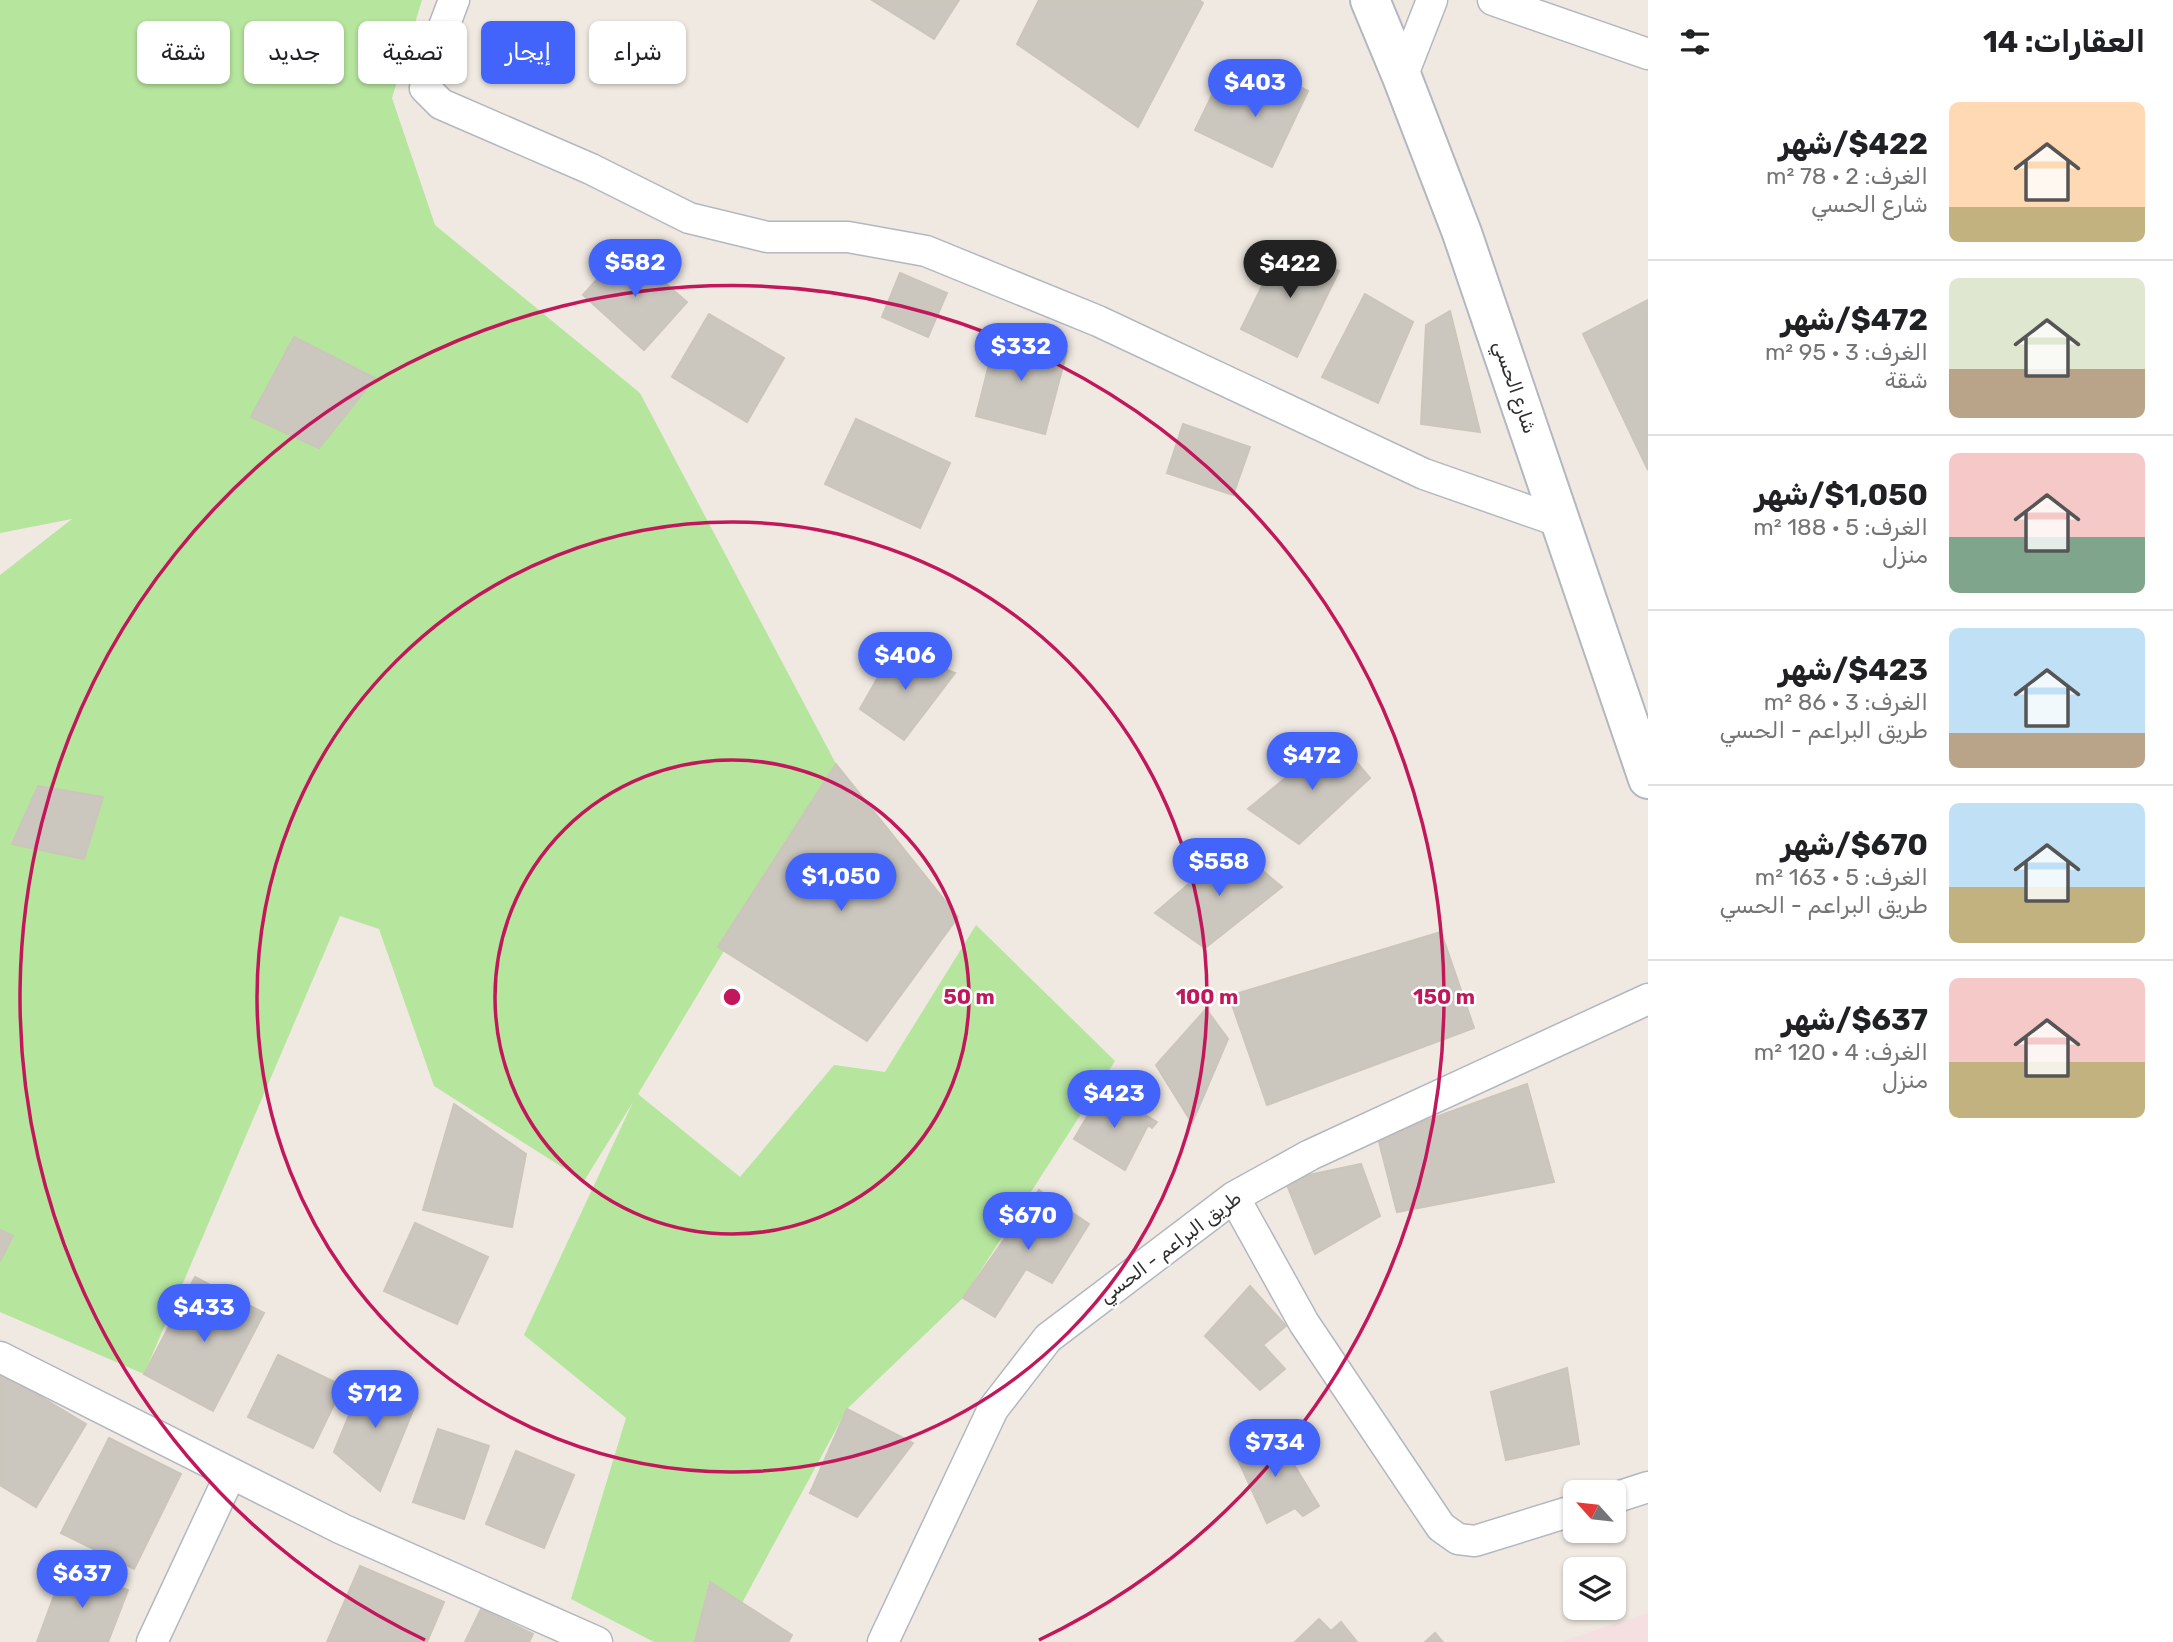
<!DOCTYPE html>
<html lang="ar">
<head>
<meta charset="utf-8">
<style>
	:root { --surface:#fff; --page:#f2f2f2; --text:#202124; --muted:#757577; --line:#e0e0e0; --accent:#4264fb }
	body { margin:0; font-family:Rubik,"Noto Sans Arabic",sans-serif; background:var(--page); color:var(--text); direction:rtl; height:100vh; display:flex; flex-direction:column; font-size:26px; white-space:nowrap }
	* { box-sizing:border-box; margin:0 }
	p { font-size:23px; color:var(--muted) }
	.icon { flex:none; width:38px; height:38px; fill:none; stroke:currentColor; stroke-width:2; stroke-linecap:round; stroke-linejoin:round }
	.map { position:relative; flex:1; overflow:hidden; direction:ltr }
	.details { display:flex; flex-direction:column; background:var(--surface); width:525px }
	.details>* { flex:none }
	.banner { position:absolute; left:21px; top:21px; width:665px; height:63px; direction:rtl; display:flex; gap:14px }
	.needle { width:46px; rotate:297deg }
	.buttons { position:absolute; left:1563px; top:1480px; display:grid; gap:14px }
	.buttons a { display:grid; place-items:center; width:63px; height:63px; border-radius:10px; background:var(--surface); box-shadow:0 2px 5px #0004; font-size:35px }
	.price { position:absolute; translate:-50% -60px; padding:0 16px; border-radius:24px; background:var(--accent); color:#fff; font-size:23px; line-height:46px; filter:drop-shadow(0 2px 4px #0008) }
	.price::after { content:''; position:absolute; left:50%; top:42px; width:21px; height:16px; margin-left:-10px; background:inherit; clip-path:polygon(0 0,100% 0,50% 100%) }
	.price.on { background:#222; color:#fff }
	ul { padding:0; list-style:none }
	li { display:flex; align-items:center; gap:21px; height:175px; padding:0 28px }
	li+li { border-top:2px solid var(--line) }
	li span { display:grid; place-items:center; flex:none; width:196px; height:140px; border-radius:10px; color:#555 }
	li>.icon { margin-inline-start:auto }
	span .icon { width:84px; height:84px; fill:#fffc; stroke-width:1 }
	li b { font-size:30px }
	h2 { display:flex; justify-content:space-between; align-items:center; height:84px; padding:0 28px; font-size:30px }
	.pill { padding:0 24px; border-radius:10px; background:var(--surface); box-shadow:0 2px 5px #0004; font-size:24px; line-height:63px }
	.pill.on { background:var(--accent); color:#fff }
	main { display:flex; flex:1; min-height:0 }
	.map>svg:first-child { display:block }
</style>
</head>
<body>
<main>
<section class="details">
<h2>العقارات: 14<svg class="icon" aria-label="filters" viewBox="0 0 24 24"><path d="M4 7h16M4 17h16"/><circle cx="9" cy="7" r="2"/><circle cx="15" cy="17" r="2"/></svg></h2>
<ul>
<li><span style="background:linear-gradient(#ffd9b3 75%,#c2b280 0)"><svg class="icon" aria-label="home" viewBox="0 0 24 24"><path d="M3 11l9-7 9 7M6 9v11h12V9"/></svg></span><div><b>$422/شهر</b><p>الغرف: 2 · 78 m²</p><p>شارع الحسي</p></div></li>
<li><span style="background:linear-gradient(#dfe7d0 65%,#b9a48a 0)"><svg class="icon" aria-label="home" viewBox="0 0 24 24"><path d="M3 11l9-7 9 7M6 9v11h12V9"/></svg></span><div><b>$472/شهر</b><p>الغرف: 3 · 95 m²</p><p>شقة</p></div></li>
<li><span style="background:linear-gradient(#f6c9c9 60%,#7fa58c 0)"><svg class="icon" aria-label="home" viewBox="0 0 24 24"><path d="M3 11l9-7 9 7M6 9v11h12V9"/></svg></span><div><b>$1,050/شهر</b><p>الغرف: 5 · 188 m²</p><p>منزل</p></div></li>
<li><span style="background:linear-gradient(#bfe0f5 75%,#b9a48a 0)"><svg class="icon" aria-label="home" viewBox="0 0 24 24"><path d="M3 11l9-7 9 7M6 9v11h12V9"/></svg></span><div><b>$423/شهر</b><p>الغرف: 3 · 86 m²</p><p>طريق البراعم - الحسي</p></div></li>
<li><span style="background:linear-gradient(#bfe0f5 60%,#c2b280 0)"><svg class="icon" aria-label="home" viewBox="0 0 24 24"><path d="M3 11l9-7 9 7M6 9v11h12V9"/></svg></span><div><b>$670/شهر</b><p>الغرف: 5 · 163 m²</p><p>طريق البراعم - الحسي</p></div></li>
<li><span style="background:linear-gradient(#f6c9c9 60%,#c2b280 0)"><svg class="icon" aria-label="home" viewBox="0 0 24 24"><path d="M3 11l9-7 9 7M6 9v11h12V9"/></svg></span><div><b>$637/شهر</b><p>الغرف: 4 · 120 m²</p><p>منزل</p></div></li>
</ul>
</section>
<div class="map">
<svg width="1648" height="1642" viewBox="0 0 1648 1642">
	<rect width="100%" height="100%" fill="#efe9e1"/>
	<path fill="#f5dfe0" d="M1648,1613V1642H1559Z"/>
	<path fill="#b6e59e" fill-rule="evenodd" d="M0,0H422L392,98L435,225L640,393L836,764L638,1094L740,1177L834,1065L885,1072L976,925L1115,1061L963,1298L847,1409L742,1603L709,1582L695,1642H654L571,1599L626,1418L524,1335L633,1102L584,1181L434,1086L379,929L340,916L144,1374L0,1312V1261L13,1236L0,1230V575L72,519L0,533ZM294,337L375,378L319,448L251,417Z"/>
	<path fill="#cbc7bf" stroke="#cbc5ba" stroke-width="2" d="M872,0H959L934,39Z
		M1039,0H1199L1203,3L1138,127L1017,44Z
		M1267,71L1308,91L1272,167L1195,130L1215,89L1250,106Z
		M1283,243L1339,271L1297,357L1241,329Z
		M625,248L687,302L644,350L583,295Z
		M900,273L947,293L928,337L882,317Z
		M1365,294L1413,322L1378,403L1322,377Z
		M1648,300V470L1583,334Z
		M1450,311L1480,432L1421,424L1426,325Z
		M709,314L784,358L747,422L672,377Z
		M997,333L1067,351L1045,434L976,416Z
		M294,337L375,378L319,448L251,417Z
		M856,419L950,463L920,528L825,484Z
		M1183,424L1250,447L1233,495L1167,473Z
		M894,649L955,673L904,740L860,709Z
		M1335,737L1370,778L1299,844L1248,809Z
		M836,764L958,917L867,1041L718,947Z
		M38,786L103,797L84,859L12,844Z
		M1233,846L1282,887L1205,948L1155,913Z
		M1441,932L1474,1028L1267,1105L1229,996Z
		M1206,1009L1228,1039L1192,1123L1156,1065Z
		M1527,1084L1554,1182L1397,1212L1378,1138Z
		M1103,1090L1157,1122L1152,1128L1148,1125L1125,1170L1074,1139Z
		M454,1104L526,1154L512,1227L423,1210Z
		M1361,1164L1380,1216L1315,1254L1285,1180Z
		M1039,1190L1089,1224L1052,1283L1026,1269L995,1317L963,1298Z
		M415,1223L488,1257L457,1324L384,1291Z
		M0,1230L13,1236L0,1261Z
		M195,1277L264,1313L213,1411L144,1374Z
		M1250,1286L1286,1326L1263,1345L1285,1369L1260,1390L1205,1336Z
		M278,1355L343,1386L313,1448L248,1417Z
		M1567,1368L1579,1444L1506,1460L1491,1392Z
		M0,1372L86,1424L36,1507L0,1485Z
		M365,1376L418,1398L380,1491L334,1452Z
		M847,1409L913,1443L857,1517L810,1493Z
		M438,1429L489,1446L464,1519L413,1502Z
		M1276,1435L1319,1506L1303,1516L1295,1508L1267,1523L1234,1451Z
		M109,1438L181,1474L134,1569L61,1533Z
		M516,1451L574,1475L544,1548L486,1524Z
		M65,1566L128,1590L108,1642H37Z
		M360,1566L444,1602L427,1642H327Z
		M710,1582L792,1635L788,1642H695Z
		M481,1609L533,1634L529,1642H465Z
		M1319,1619L1331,1631L1341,1622L1357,1642H1295Z
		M1435,1633L1443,1642H1425Z"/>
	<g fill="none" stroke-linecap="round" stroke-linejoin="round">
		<defs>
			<path id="street" d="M454,0L431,61L425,88L441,104L591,169L689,218L767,237H848L926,251L1098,321L1424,474L1561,522
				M1493,0L1648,54
				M1402,77L1432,0
				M1234,1197L1304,1323L1441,1527L1458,1539L1475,1541L1575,1510
				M0,1357L342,1529L597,1642
				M1614,1498L1648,1487
				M152,1642L231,1473
				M883,1642L993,1409L1048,1338L1234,1197L1310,1155L1648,999"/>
			<path id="secondary" d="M1370,0L1402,77L1462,233L1648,779"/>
		</defs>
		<use href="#street" stroke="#b4b7c1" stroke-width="33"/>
		<use href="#secondary" stroke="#b4b7c1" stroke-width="42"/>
		<use href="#street" stroke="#fff" stroke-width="30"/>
		<use href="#secondary" stroke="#fff" stroke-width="38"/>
	</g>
	<g fill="none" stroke="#c2185b" stroke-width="3.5">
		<circle cx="732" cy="997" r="237"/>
		<circle cx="732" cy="997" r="475"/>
		<path d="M425 1640A712 712 0 1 1 1039 1640"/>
	</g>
	<g text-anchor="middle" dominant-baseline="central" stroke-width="5" stroke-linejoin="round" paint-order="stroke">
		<g font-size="19" fill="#2e2e2e" stroke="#fff">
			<text transform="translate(1515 387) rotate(71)">شارع الحسي</text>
			<text transform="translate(1170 1247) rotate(-37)">طريق البراعم - الحسي</text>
		</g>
	</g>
	<circle cx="732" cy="997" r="10" fill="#c2185b" stroke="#fff" stroke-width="3.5"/>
	<g font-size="21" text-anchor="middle" font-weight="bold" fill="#c2185b" stroke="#fff" stroke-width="5" stroke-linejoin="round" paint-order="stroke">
		<text x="969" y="1004">50 m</text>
		<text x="1207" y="1004">100 m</text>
		<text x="1444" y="1004">150 m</text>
	</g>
</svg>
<div class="buttons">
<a><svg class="needle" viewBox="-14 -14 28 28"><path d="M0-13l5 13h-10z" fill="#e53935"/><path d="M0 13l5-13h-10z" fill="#757577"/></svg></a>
<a><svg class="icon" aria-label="layers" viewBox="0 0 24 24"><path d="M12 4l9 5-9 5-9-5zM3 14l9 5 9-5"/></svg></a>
</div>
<b class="price" style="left:1255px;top:119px">$403</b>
<b class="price" style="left:635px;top:299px">$582</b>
<b class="price on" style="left:1290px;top:300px">$422</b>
<b class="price" style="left:1021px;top:383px">$332</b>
<b class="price" style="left:905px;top:692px">$406</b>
<b class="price" style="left:1312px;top:792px">$472</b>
<b class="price" style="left:1219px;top:898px">$558</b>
<b class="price" style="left:841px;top:913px">$1,050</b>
<b class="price" style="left:1114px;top:1130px">$423</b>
<b class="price" style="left:1028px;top:1252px">$670</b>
<b class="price" style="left:204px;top:1344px">$433</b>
<b class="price" style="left:375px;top:1430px">$712</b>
<b class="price" style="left:1275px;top:1479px">$734</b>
<b class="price" style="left:82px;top:1610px">$637</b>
<div class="banner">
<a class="pill">شراء</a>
<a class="pill on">إيجار</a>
<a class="pill">تصفية</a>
<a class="pill">جديد</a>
<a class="pill">شقة</a>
</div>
</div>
</main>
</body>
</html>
